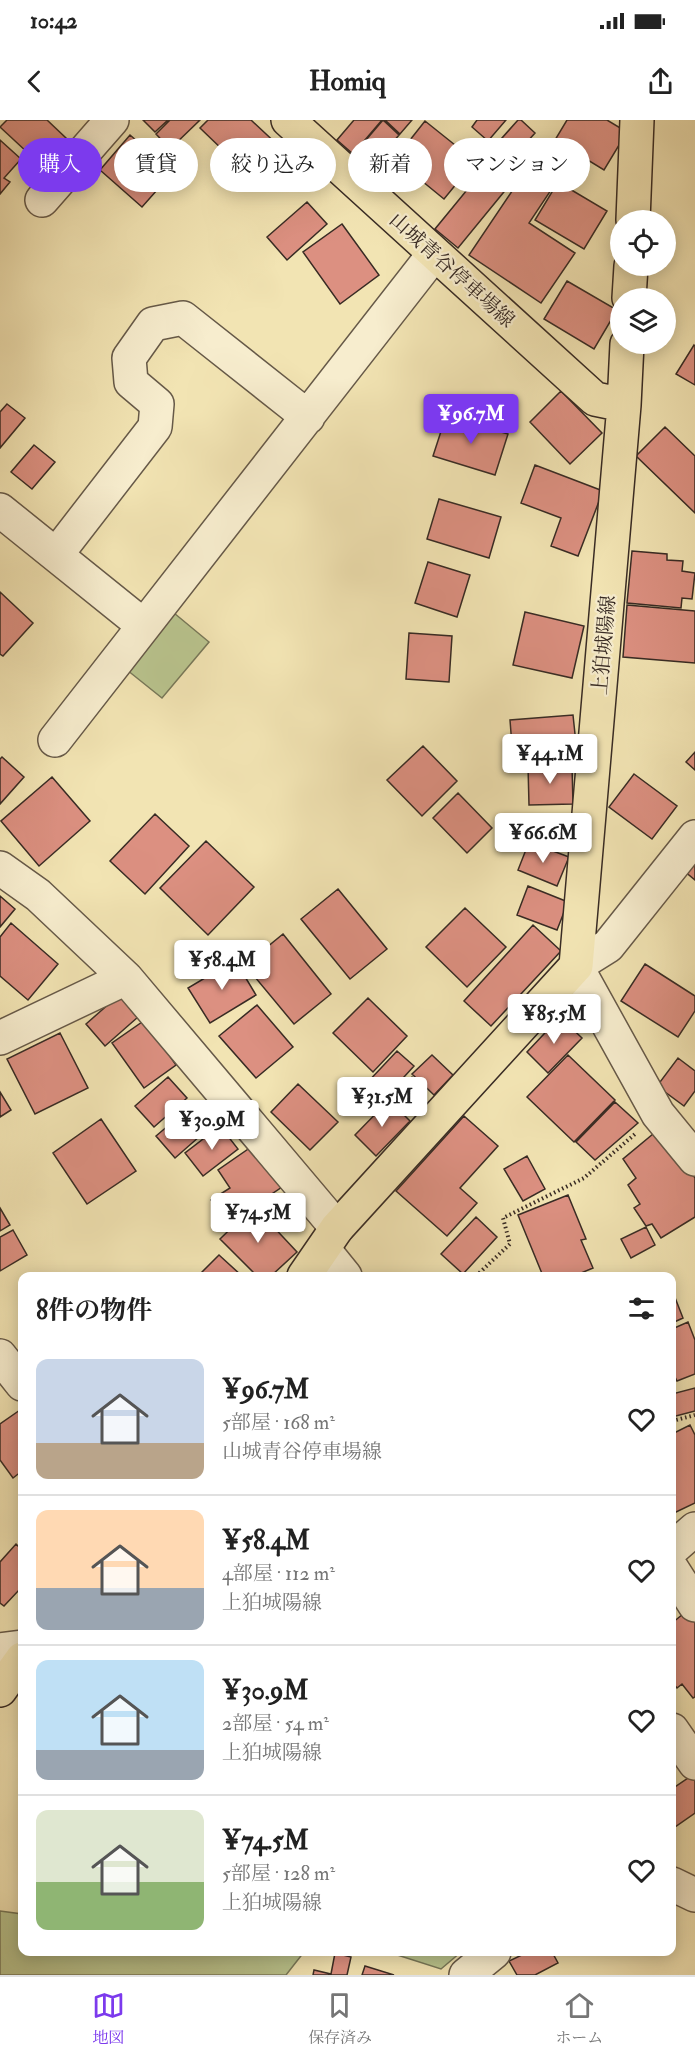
<!DOCTYPE html>
<html lang="ja">
<head>
<meta charset="utf-8">
<style>
	:root { --surface:#fff; --page:#f6f6f6; --text:#222; --muted:#767676; --line:#e0e0e0; --accent:#7c3aed }
	body { margin:0; font-family:"IM FELL Double Pica","Noto Serif JP",serif; background:var(--page); color:var(--text); height:100vh; display:flex; flex-direction:column; font-size:22px; white-space:nowrap }
	* { box-sizing:border-box; margin:0 }
	p { font-size:20px; color:var(--muted) }
	.icon { flex:none; width:33px; height:33px; fill:none; stroke:currentColor; stroke-width:2; stroke-linecap:round; stroke-linejoin:round }
	.map { position:relative; flex:1; overflow:hidden }
	.sheet { position:absolute; left:18px; top:1152px; width:658px; height:684px; display:flex; flex-direction:column; background:var(--surface); border-radius:12px; box-shadow:0 3px 15px #0003 }
	.sheet>* { flex:none }
	.banner { position:absolute; left:18px; top:18px; width:660px; height:54px; display:flex; gap:12px }
	.buttons { position:absolute; left:610px; top:90px; display:grid; gap:12px }
	.buttons a { display:grid; place-items:center; width:66px; height:66px; border-radius:50%; background:var(--surface); box-shadow:0 3px 15px #0003; font-size:30px }
	.price { position:absolute; translate:-50% -51px; padding:0 14px; border-radius:6px; background:#fff; color:#222; font-size:20px; line-height:39px; filter:drop-shadow(0 2px 3px #0008) }
	.price::after { content:''; position:absolute; left:50%; top:36px; width:18px; height:14px; margin-left:-9px; background:inherit; clip-path:polygon(0 0,100% 0,50% 100%) }
	.price.active { background:var(--accent); color:#fff }
	ul { padding:0; list-style:none }
	li { display:flex; align-items:center; gap:18px; height:150px; padding:0 18px }
	li+li { border-top:2px solid var(--line) }
	li span { display:grid; place-items:center; flex:none; width:168px; height:120px; border-radius:12px; color:#555 }
	li>.icon { margin-inline-start:auto }
	span .icon { width:72px; height:72px; fill:#fffc; stroke-width:1 }
	li b { font-size:26px }
	h2 { display:flex; justify-content:space-between; align-items:center; height:72px; padding:0 18px; font-size:26px }
	.tag { padding:0 21px; border-radius:27px; background:var(--surface); box-shadow:0 3px 15px #0003; font-size:21px; line-height:54px }
	.tag.active { background:var(--accent); color:#fff }
	.status { display:flex; justify-content:space-between; align-items:center; height:42px; padding:0 30px; background:var(--surface); direction:ltr }
	.status svg { height:16px; fill:currentColor }
	header { display:flex; justify-content:space-between; align-items:center; height:78px; padding:0 18px; background:var(--surface); font-size:27px; font-weight:700 }
	.tab-bar { display:flex; justify-content:space-around; align-items:center; height:84px; border-top:2px solid var(--line); background:var(--surface); font-size:16px; color:var(--muted) }
	.tab-bar a { display:grid; justify-items:center; gap:3px }
	.tab-bar .active { color:var(--accent) }
	.map>svg:first-child { display:block }
</style>
</head>
<body>
<div class="status"><b>10:42</b><svg viewBox="0 0 49 12"><path d="M0 12V9h3v3zM5 12V6h3v6zM10 12V3h3v9zM15 12V0h3v12zM26 1h20v11H26zM47 4h2v5h-2z"/></svg></div>
<header><svg class="icon" aria-label="back" viewBox="0 0 24 24"><path d="M15 5l-7 7 7 7"/></svg>Homiq<svg class="icon" aria-label="share" viewBox="0 0 24 24"><path d="M12 15V3M7 8l5-5 5 5M5 13v7h14v-7"/></svg></header>
<div class="map">
<svg width="695" height="1855" viewBox="0 0 695 1855">
	<rect width="100%" height="100%" fill="#f2e4b3"/>
	<filter id="stains"><feTurbulence type="fractalNoise" baseFrequency=".00333" numOctaves="4"/><feColorMatrix values="0 0 0 0 .2 0 0 0 0 .09 0 0 0 0 .02 0 0 0 .5 -.17"/></filter>
	<radialGradient id="worn" r=".72"><stop offset=".6" stop-color="#630" stop-opacity="0"/><stop offset="1" stop-color="#630" stop-opacity=".3"/></radialGradient>
	<path fill="#b9c48e" stroke="#787859" stroke-width="1.5" d="M174,493L209,522L162,578L127,550Z
		M0,1791L22,1794V1832H304L286,1855H0Z
		M388,1832H461L441,1849Z"/>
	<path fill="#dc9081" stroke="#382b24" stroke-width="1.5" d="M7,0H47L66,18L52,32L40,20L28,33L0,7Z
		M143,0H168L155,12Z
		M170,0H200L170,29L156,14Z
		M208,0H251L281,28L252,58L200,8Z
		M354,0H382L353,34L337,20Z
		M383,0L399,15L370,49L354,34Z
		M385,0H412L400,14Z
		M477,0H506L488,21L472,7Z
		M518,0H521L535,13L510,41L494,27Z
		M567,0H607L627,12L604,50L555,20Z
		M425,1L475,41L444,79L395,39Z
		M130,15L173,52L142,87L100,50Z
		M0,20L21,39L4,58L10,62L0,74Z
		M537,34L563,52L529,103L575,133L541,183L469,135Z
		M494,37L517,56L458,128L435,109Z
		M558,62L607,91L584,129L535,100Z
		M307,82L327,104L287,140L267,117Z
		M342,104L379,155L340,184L303,132Z
		M567,161L617,190L594,229L544,199Z
		M694,225L695,226V265L676,254Z
		M561,271L602,313L570,344L530,302Z
		M7,284L25,298L0,328V292Z
		M446,296L508,314L495,355L433,336Z
		M665,307L695,336V393L636,336Z
		M34,325L55,342L32,369L11,352Z
		M535,345L603,371L578,436L551,426L561,398L521,383Z
		M439,379L501,397L489,438L427,419Z
		M632,431L667,434V440L683,441L682,451L695,453L692,479L682,478L681,488L627,483Z
		M428,442L470,455L457,497L415,483Z
		M0,472L33,503L3,536L0,534Z
		M627,485L695,491V543L623,537Z
		M525,492L584,506L572,558L513,545Z
		M409,513L452,516L449,562L406,559Z
		M573,595L577,633L513,639L510,600Z
		M423,626L457,661L422,696L387,660Z
		M695,632V650L686,642Z
		M2,637L24,657L0,684V639Z
		M528,646H572L573,684L529,685Z
		M634,654L677,686L652,719L609,687Z
		M52,657L90,701L39,746L1,701Z
		M458,673L492,708L467,733L433,698Z
		M155,694L189,726L145,774L110,741Z
		M206,721L254,767L208,815L160,768Z
		M529,722L569,737L557,766L518,750Z
		M695,737V760L684,751Z
		M528,766L568,782L557,810L517,795Z
		M338,769L387,829L350,859L301,799Z
		M0,776L15,789L0,807Z
		M465,788L506,827L467,867L426,827Z
		M11,803L58,844L28,880L0,856V817Z
		M533,805L561,831L491,906L464,881Z
		M283,814L331,874L294,904L245,845Z
		M235,840L256,875L210,903L188,868Z
		M645,844L695,876V891L678,917L621,881Z
		M119,875L138,897L105,926L86,904Z
		M368,878L407,916L373,952L333,913Z
		M257,885L293,927L256,958L219,916Z
		M560,897L582,918L548,953L527,932Z
		M145,900L176,945L144,968L112,923Z
		M60,913L88,968L35,994L7,939Z
		M397,931L414,946L383,980L366,964Z
		M432,935L453,955L434,975L412,954Z
		M568,935L615,980L574,1022L527,977Z
		M678,938L695,951V971L684,986L657,966Z
		M168,957L187,978L154,1007L135,986Z
		M412,957L424,969L405,989L392,977Z
		M298,964L338,1002L310,1030L271,992Z
		M0,972L11,990L0,997Z
		M389,980L410,1001L376,1036L355,1015Z
		M615,982L638,1003L595,1040L576,1022Z
		M189,988L208,1009L175,1038L156,1016Z
		M464,996L498,1026L460,1068L477,1083L447,1116L396,1071Z
		M101,999L136,1051L87,1084L53,1033Z
		M220,1006L238,1029L203,1056L185,1033Z
		M659,1009L685,1042L695,1058V1097L661,1118L652,1104L646,1106L634,1088L640,1084L628,1065L636,1058L623,1039Z
		M254,1025L282,1067L227,1104L211,1080L230,1068L218,1050Z
		M527,1036L545,1069L523,1081L504,1049Z
		M568,1075L586,1119L581,1120L593,1148L574,1156H543L518,1095Z
		M254,1086L297,1132L271,1156H257L220,1119Z
		M0,1088L10,1105L0,1111Z
		M476,1097L497,1117L463,1154L441,1134Z
		M646,1107L655,1125L631,1138L621,1119Z
		M13,1110L27,1135L0,1151V1117Z
		M219,1135L242,1156H198Z
		M674,1175L683,1198L672,1203V1176Z
		M688,1202L695,1220V1254L677,1261L673,1253H672V1209Z
		M695,1268V1291L672,1297V1274Z
		M20,1290L22,1294V1351L13,1358L0,1340V1304Z
		M690,1305L695,1315V1383L674,1393L672,1389V1314Z
		M16,1424L22,1430V1473L19,1470L4,1486L0,1483V1442Z
		M688,1490L695,1499V1577L693,1578L682,1564L677,1568L672,1562V1503Z
		M691,1656L695,1661V1693L672,1709V1669Z
		M528,1832H552L558,1843L535,1855H517L509,1841Z
		M335,1833L351,1837L347,1855H313L314,1850L331,1854Z
		M365,1846L394,1855H362Z"/>
	<g fill="none" stroke-linecap="round" stroke-linejoin="round">
		<defs>
			<path id="minor" d="M42,80L112,0
				M0,390L144,506
				M56,435L155,307L157,284L131,262L129,238L153,204L183,198L308,297
				M55,620L434,134
				M695,717L608,826L576,846L658,994L695,1039
				M0,748L38,775L126,858L337,1108
				M0,918L126,858
				M324,1130L345,1156
				M0,1236L22,1264
				M672,1429L695,1409
				M672,1449L695,1485
				M0,1530L22,1527
				M672,1610L695,1643
				M672,1764L695,1775
				M466,1855L494,1832"/>
			<path id="major" d="M288,0L595,279L624,285
				M633,100L637,0
				M629,178L631,146
				M304,1156L337,1108L576,846L624,285L627,224
				M0,1570L22,1539"/>
		</defs>
		<use href="#minor" stroke="#665948" stroke-width="36"/>
		<use href="#major" stroke="#382b24" stroke-width="36"/>
		<path stroke="#382b24" stroke-width="4" stroke-dasharray="1.5 3" stroke-linecap="butt" d="M476,1156L510,1124L503,1098L584,1058L635,1014
			M672,1301L695,1295"/>
		<use href="#minor" stroke="#f7edce" stroke-width="33"/>
		<use href="#major" stroke="#f2e4b3" stroke-width="33"/>
	</g>
	<g text-anchor="middle" dominant-baseline="central" stroke-width="4.5" stroke-linejoin="round" paint-order="stroke">
		<g font-size="20" fill="#382b24" stroke="#f7edce">
			<text transform="translate(452 150) rotate(42)">山城青谷停車場線</text>
			<text transform="translate(604 525) rotate(-85)">上狛城陽線</text>
		</g>
	</g>
	<rect width="100%" height="100%" filter="url(#stains)"/>
	<rect width="100%" height="100%" fill="url(#worn)"/>
</svg>
<div class="buttons">
<a><svg class="icon" aria-label="locate" viewBox="0 0 24 24"><circle cx="12" cy="12" r="6"/><path d="M12 2v4M12 18v4M2 12h4M18 12h4"/></svg></a>
<a><svg class="icon" aria-label="layers" viewBox="0 0 24 24"><path d="M12 4l9 5-9 5-9-5zM3 14l9 5 9-5"/></svg></a>
</div>
<b class="price active" style="left:471px;top:325px">¥96.7M</b>
<b class="price" style="left:550px;top:665px">¥44.1M</b>
<b class="price" style="left:543px;top:744px">¥66.6M</b>
<b class="price" style="left:222px;top:871px">¥58.4M</b>
<b class="price" style="left:554px;top:925px">¥85.5M</b>
<b class="price" style="left:382px;top:1008px">¥31.5M</b>
<b class="price" style="left:212px;top:1031px">¥30.9M</b>
<b class="price" style="left:258px;top:1124px">¥74.5M</b>
<div class="banner">
<a class="tag active">購入</a>
<a class="tag">賃貸</a>
<a class="tag">絞り込み</a>
<a class="tag">新着</a>
<a class="tag">マンション</a>
</div>
<section class="sheet">
<h2>8件の物件<svg class="icon" aria-label="filters" viewBox="0 0 24 24"><path d="M4 7h16M4 17h16"/><circle cx="9" cy="7" r="2"/><circle cx="15" cy="17" r="2"/></svg></h2>
<ul>
<li><span style="background:linear-gradient(#c9d6e8 70%,#b9a48a 0)"><svg class="icon" aria-label="home" viewBox="0 0 24 24"><path d="M3 11l9-7 9 7M6 9v11h12V9"/></svg></span><div><b>¥96.7M</b><p>5部屋 · 168 m²</p><p>山城青谷停車場線</p></div><svg class="icon" aria-label="heart" viewBox="0 0 24 24"><path d="M12 20l-8-8c-3-5 5-10 8-4 3-6 11-1 8 4z"/></svg></li>
<li><span style="background:linear-gradient(#ffd9b3 65%,#9aa5b1 0)"><svg class="icon" aria-label="home" viewBox="0 0 24 24"><path d="M3 11l9-7 9 7M6 9v11h12V9"/></svg></span><div><b>¥58.4M</b><p>4部屋 · 112 m²</p><p>上狛城陽線</p></div><svg class="icon" aria-label="heart" viewBox="0 0 24 24"><path d="M12 20l-8-8c-3-5 5-10 8-4 3-6 11-1 8 4z"/></svg></li>
<li><span style="background:linear-gradient(#bfe0f5 75%,#9aa5b1 0)"><svg class="icon" aria-label="home" viewBox="0 0 24 24"><path d="M3 11l9-7 9 7M6 9v11h12V9"/></svg></span><div><b>¥30.9M</b><p>2部屋 · 54 m²</p><p>上狛城陽線</p></div><svg class="icon" aria-label="heart" viewBox="0 0 24 24"><path d="M12 20l-8-8c-3-5 5-10 8-4 3-6 11-1 8 4z"/></svg></li>
<li><span style="background:linear-gradient(#dfe7d0 60%,#8fb573 0)"><svg class="icon" aria-label="home" viewBox="0 0 24 24"><path d="M3 11l9-7 9 7M6 9v11h12V9"/></svg></span><div><b>¥74.5M</b><p>5部屋 · 128 m²</p><p>上狛城陽線</p></div><svg class="icon" aria-label="heart" viewBox="0 0 24 24"><path d="M12 20l-8-8c-3-5 5-10 8-4 3-6 11-1 8 4z"/></svg></li>
</ul>
</section>
</div>
<nav class="tab-bar">
<a class="active"><svg class="icon" aria-label="map" viewBox="0 0 24 24"><path d="M3 6l6-2 6 2 6-2v14l-6 2-6-2-6 2zM9 4v14M15 6v14"/></svg>地図</a>
<a><svg class="icon" aria-label="saved" viewBox="0 0 24 24"><path d="M7 4h10v16l-5-4-5 4z"/></svg>保存済み</a>
<a><svg class="icon" aria-label="home" viewBox="0 0 24 24"><path d="M3 11l9-7 9 7M6 9v11h12V9"/></svg>ホーム</a>
</nav>
</body>
</html>
